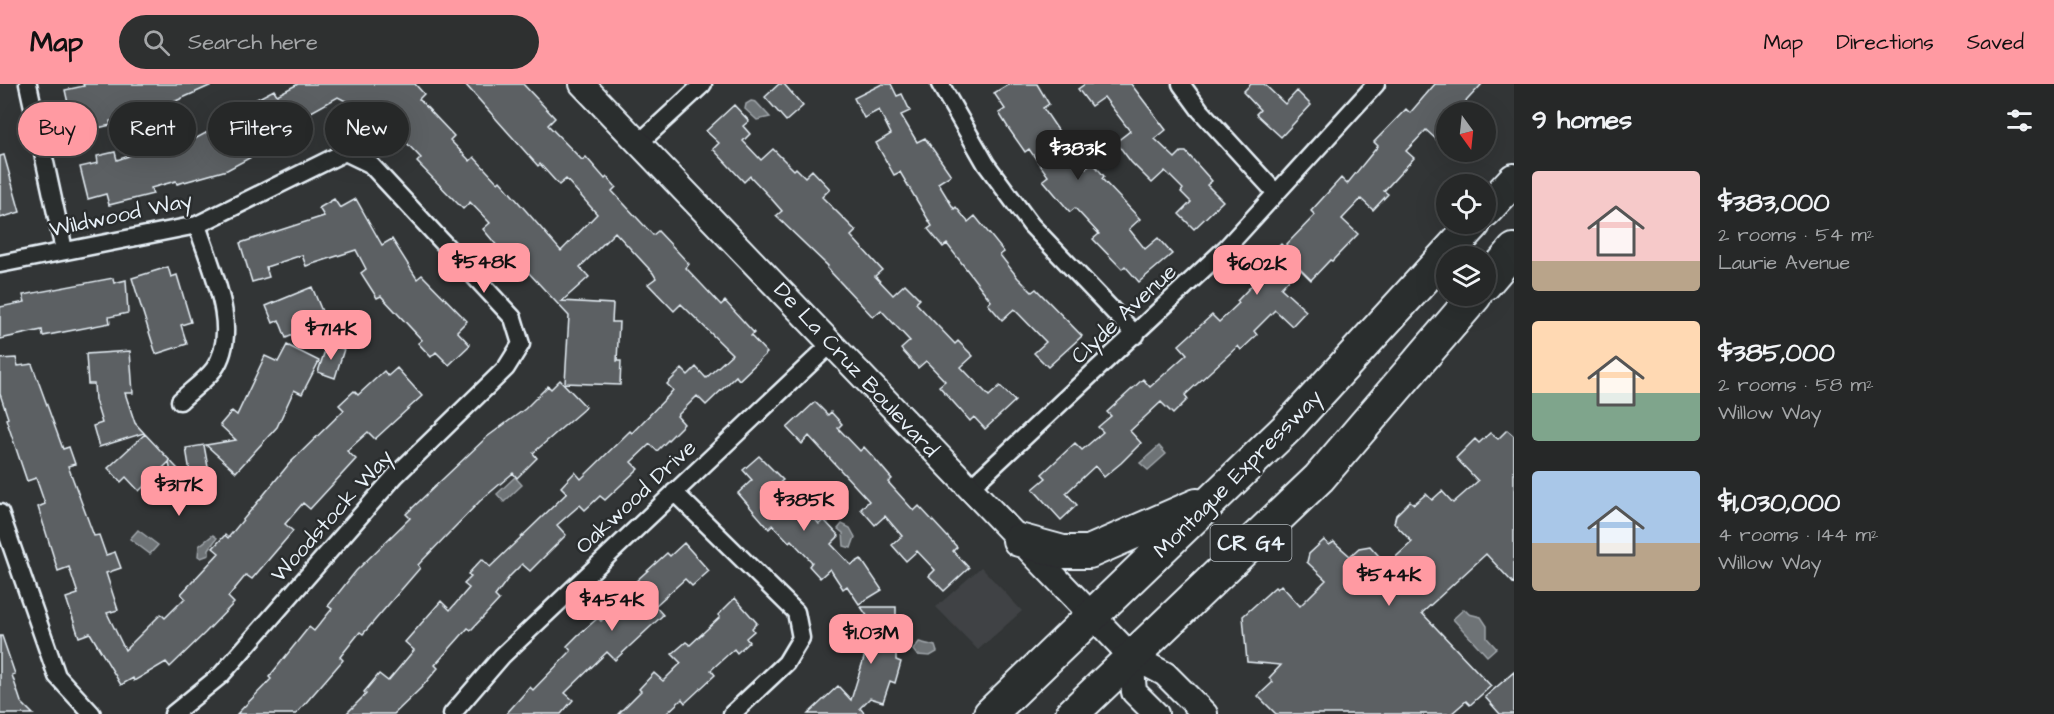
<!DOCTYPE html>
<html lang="en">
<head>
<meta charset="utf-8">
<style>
	:root { --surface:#262828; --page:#2e3030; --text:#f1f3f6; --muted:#a4a6a8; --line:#424445; --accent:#ff9aa2 }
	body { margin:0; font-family:"Architects Daughter",sans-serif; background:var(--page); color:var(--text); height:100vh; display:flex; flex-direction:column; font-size:22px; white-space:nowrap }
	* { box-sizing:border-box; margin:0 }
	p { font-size:20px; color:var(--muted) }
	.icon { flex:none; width:33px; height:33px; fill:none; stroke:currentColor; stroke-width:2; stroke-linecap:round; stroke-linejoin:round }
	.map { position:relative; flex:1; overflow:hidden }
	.drawer { display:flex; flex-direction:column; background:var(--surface); width:540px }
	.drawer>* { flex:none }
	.banner { position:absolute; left:18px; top:18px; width:570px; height:54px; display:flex; gap:12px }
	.needle { width:39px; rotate:165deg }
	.buttons { position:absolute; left:1436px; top:18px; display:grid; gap:12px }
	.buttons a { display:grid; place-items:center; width:60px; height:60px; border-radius:50%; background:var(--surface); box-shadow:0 6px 24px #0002,0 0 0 2px var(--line); font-size:30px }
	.price { position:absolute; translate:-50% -51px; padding:0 14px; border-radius:12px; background:var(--accent); color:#111; font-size:20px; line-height:39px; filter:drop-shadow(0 2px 3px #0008) }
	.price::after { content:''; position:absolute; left:50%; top:36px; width:18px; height:14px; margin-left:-9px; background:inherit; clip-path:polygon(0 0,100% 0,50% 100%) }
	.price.selected { background:#222; color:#fff }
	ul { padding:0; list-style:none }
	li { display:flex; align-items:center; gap:18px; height:150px; padding:0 18px }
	li span { display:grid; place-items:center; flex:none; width:168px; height:120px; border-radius:6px; color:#555 }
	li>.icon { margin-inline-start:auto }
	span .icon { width:72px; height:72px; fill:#fffc; stroke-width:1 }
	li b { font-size:26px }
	h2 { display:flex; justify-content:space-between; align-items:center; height:72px; padding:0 18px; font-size:26px }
	.pill { padding:0 21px; border-radius:27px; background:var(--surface); box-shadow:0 6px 24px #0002,0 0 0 2px var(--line); font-size:21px; line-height:54px }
	.pill.selected { background:var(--accent); color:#111 }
	header { display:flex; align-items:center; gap:36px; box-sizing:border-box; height:84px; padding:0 30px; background:var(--accent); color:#111 }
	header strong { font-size:28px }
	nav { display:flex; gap:33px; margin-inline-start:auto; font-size:21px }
	.search { width:420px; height:54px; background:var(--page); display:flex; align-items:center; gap:15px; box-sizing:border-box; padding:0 21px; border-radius:33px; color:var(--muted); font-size:22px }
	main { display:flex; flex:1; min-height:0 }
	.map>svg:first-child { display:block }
</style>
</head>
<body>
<header>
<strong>Map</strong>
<div class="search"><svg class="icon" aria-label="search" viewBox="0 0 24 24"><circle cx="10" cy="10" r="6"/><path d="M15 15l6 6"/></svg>Search here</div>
<nav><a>Map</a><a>Directions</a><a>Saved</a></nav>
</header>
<main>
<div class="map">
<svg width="1514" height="630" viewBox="0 0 1514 630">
	<rect width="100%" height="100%" fill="#323536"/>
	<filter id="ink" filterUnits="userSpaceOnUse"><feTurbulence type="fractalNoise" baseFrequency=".0167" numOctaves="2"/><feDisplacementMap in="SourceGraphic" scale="12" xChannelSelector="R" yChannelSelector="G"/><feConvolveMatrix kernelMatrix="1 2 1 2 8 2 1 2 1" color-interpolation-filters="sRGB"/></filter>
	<g filter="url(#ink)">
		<path fill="#3f4244" d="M981,483L1022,527L978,566L936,523Z"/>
		<path fill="#6e7376" stroke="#9fa5aa" stroke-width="1.5" d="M751,17L756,18L770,33L757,36L745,25L746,20Z
			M1159,362L1166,370L1148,386L1140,379Z
			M515,393L522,401L504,418L497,410Z
			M842,440L850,444L855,453L851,464L844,462L843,449L838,445Z
			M138,446L158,461L150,470L130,455Z
			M213,451L217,454L209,465V471L201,474L198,472L199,462Z
			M1464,525L1469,530L1481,533L1487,542V554L1496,564L1487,572L1453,535Z
			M919,558L935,562L937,568L930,572L917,571L913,566Z"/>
		<path fill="#5c6063" stroke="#e8f1f8" stroke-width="1.5" d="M83,0H214L151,28L110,37L111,41L93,45L91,34L72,37L65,6L84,2Z
			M298,0H415L424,10L419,15L454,52L450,56L470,77L474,73L498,99L500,97L561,167L597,130L566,95L559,101L540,80L538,82L465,0H523L555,34L548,41L582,76L586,73L605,95L607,93L616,103L612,107L653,151L658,147L677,167L689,180L686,184L721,221L725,217L754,249L751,252L767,269L739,296L736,292L706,321L697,312L677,332L684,340L657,367L650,360L631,378L638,385L605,416L600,412L585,426L580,421L557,441L566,451L530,487L522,480L510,492L495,512L499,516L471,546L468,544L435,581L438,584L421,604L394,630H346L366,610L364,608L379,590L388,597L414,566L405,558L441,517L450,526L469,504L464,500L471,493L468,490L482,475L490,483L567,409L561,403L575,388L581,395L630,347L632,349L668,312L673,306L667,300L682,285L688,291L696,283L706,294L732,270L681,220L674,227L648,200L656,194L653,189L615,148L580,183L589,193L562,217L613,220L612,238H619L617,277H621L620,301L565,299L569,232L514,173L511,176L498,163L483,145L490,139L470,118L463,125L417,78L421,74L372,23L369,29L338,13L302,33L306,39L262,63L264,66L227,86L177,100L176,97L151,104L153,110L109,121L106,110L88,115L80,83L98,79L97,72L115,68L117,76L193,50L195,55L250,25L247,20L274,6L277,11Z
			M779,0H784L803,22L786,37L765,13Z
			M882,0H891L897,12L902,10L910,27L901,31L917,58L925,54L951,91L938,99L954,125L956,123L968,138L975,132L1004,168L1000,171L1018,194L1032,208L1036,205L1082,252L1048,283L1034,269L1046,258L1014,225L1002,236L988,220L991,217L947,160L943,163L928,145L932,142L900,88L894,91L876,59L891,50L879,26L864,34L854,14Z
			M1009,0H1037L1049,20L1043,24L1070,64L1086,84L1092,78L1104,92L1102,95L1140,135L1129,145L1145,165L1158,154L1172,170L1139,198L1125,182L1122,185L1093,155L1099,150L1075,124L1070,128L1043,96L1048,92L1029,65L1025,68L1009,45L999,29L1005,25L994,9Z
			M1085,0H1131L1166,46L1155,55L1175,74L1181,68H1186L1212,97L1207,101L1223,117L1194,145L1179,130L1191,118L1181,108L1183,105L1165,87L1152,99L1131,78L1116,58L1130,47L1104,13L1091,22L1078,5Z
			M1251,0H1264L1285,20L1297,7L1311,21L1281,53L1256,30L1260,26L1243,8Z
			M1435,0H1482L1456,28H1446V48L1438,57L1426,46L1406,67L1414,74L1384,107L1388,110L1373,126L1361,115L1342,135L1358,150L1332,177L1330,176L1311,196L1299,184L1281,204L1306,227L1292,242L1275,226L1254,247L1257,251L1241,266L1238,262L1185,311L1188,315L1173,330L1161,318L1130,347L1141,359L1121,379L1104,393L1095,382L1066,409L1077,421L1061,436L1033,405L1046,394L1042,390L1075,359L1082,366L1103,348L1098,343L1111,332L1107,328L1143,295L1150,303L1187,270L1179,261L1212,231L1219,238L1239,219L1237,217L1253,200L1249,196L1266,175L1281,160L1284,163L1315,131L1311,127L1341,94L1347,100L1378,62L1374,58L1406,25L1410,29Z
			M734,21L749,37L743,42L750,50L743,57L761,76L773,65L794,86L796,84L805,93L812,86L830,105L822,113L856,147L851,152L882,186L875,192L893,211L905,200L920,215L916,219L955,260L958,257L973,272L961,283L989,312L1000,302L1015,317L985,345L974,333L970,337L939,302L945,297L926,277L918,284L901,265L910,257L881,226L873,233L827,184L828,182L776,132L782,127L768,111L750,92L744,98L713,65L719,59L706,47Z
			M4,71L20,128L0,134V72Z
			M334,115L340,124L356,115L382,161L392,155L417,195L422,191L467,237L457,247L470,261L449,281L436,268L431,273L418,259L422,256L381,212L377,214L361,189L366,185L356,166L306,182L302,171L266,183L269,193L252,198L240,159L324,132L319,124Z
			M168,183L171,193L177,191L191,238L181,241L187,260L156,270L132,194Z
			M113,194L114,199L126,196L128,229L109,233L110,239L43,252L42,246L0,255V223L25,218L23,211Z
			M312,203L326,237L286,254L279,236L273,239L266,222Z
			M327,260L344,265L335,294L318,288Z
			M287,261L319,277L302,310L294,306L277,343L236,388L206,361L236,356L220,341L232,327L237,331L265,272L278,278Z
			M130,267L133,309H125L135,339L144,349L99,363L93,342L102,339L95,316L94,300H88L86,270Z
			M16,274L18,282L32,280L63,365L69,363L75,380L68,382L94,452L99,451L106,471L115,468L121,484L106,489L118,526L107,529L125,566L161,530L165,534L185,514L181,510L219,469L213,464L225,451L228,454L289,380L344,326L339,321L354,307L358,311L384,287L388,292L397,284L422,312L375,355L368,348L347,367L356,375L310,425L303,419L285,440L293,447L252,495L246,491L228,513L234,519L205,549L170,583L166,578L134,597L133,594L121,601L90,549L79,553L66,514L78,510L69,483L58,487L38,423L45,420L36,394L27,397L6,335L8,334L0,310V275Z
			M560,296L586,323L533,369L537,374L517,394L513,389L480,417L418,481L420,484L363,550L360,548L340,573L343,576L296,630H237L271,595L269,593L309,543L314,547L332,525L328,522L356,487L410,434L406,430L487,353L525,325L548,302L551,305Z
			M815,318L828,331L831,328L842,340L838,344L860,367L864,363L875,375L892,395L888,398L914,427L919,422L957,463L953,467L969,484L944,507L929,492L935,486L917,467L906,477L892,461L902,452L885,432L875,441L861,425L869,417L809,352L802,360L787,344Z
			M1507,346L1514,352V500L1486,470L1422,529L1491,602L1470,621L1466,617L1451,630H1276L1258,612L1273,598L1269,594L1281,581L1247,578L1243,532L1275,503L1277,505L1281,501L1300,522L1326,496L1307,478L1309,470L1324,456L1329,461L1334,458L1350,472L1359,464L1370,462L1387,481L1412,458L1394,439L1396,431L1410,417L1414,420L1426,410L1432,416L1442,407L1453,419L1478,397L1456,374L1475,355L1479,359L1490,349L1498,355Z
			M145,350L192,400L186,364L204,361L213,411L196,414L194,403L174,406L169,378L139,407L126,393L121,398L108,384Z
			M759,372L783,396L774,404L793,424L800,418L819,440L824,436L839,452L831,460L851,481L861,475L882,506L859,520L847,502L843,505L830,485L820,494L809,482L812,478L791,456L789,458L773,441L769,445L738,409L752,396L743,386Z
			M684,459L709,487L692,502L685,495L655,522L663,531L615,576L607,568L565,609L573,616L561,630H506L530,603L533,606L571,567L567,562L578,551L598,534L601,537L639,502L635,498L667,469L670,472Z
			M735,514L757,539L752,544L754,547L746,554L749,558L737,569L734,565L711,586L715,591L685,619L682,615L666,630H618L641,607L639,605L654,589L663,597L681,579L672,570L686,558L690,561L720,533L718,531Z
			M861,523H896V536H906V553L896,554V576L901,578L895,599L890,597L883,618L870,614L860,624L865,630H808L838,602L851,616L864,574V545H876Z
			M0,552H2L15,590L12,591L21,618L33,630H0Z
			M1514,588V630H1500L1485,613Z"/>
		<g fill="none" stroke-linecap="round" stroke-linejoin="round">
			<defs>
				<path id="street" d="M28,0L64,166
					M940,0L986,80L1031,141L1136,251
					M1181,0L1200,26L1276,109
					M639,59L703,0
					M0,180L197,141L345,68L370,80L513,234L521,260L506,284L395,392L221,591L173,630
					M180,317C190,307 205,297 214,285C242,246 210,182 197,141
					M969,405L1226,164L1376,0
					M674,408L796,528L801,554L786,579L732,630
					M0,429L57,592L92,630
					M452,630L502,572L831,260"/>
				<path id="secondary" d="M582,0L1131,572L1165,590L1205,630
					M1131,572L1134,608L1156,630"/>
				<path id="highway" d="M1485,127L1514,96
					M1485,200L1514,166
					M1019,456L1063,468H1089L1197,421
					M990,630L1289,342L1474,140
					M1072,630L1319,394L1475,212"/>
			</defs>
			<use href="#street" stroke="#e8f1f8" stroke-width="21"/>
			<use href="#secondary" stroke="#e8f1f8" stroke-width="28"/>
			<use href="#highway" stroke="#e8f1f8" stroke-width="36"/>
			<use href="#street" stroke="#2a2d2e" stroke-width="16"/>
			<use href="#secondary" stroke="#2a2d2e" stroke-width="24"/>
			<use href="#highway" stroke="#2a2d2e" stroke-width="32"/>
		</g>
	</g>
	<g text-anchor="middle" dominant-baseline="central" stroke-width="5" stroke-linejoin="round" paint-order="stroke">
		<rect fill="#2a2d2e" stroke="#afb6bb" stroke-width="1.5" x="1210.5" y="441" width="81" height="36" rx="4.5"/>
		<g font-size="21" font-weight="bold" fill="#e8f1f8">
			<text x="1251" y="459">CR G4</text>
		</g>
		<g font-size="22" fill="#e8f1f8" stroke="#2a2d2e">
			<text transform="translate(121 131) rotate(-12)">Wildwood Way</text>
			<text transform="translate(1124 230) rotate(-43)">Clyde Avenue</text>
			<text transform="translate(856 286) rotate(47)">De La Cruz Boulevard</text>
			<text transform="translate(1238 390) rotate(-45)">Montague Expressway</text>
			<text transform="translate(636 413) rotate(-43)">Oakwood Drive</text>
			<text transform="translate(332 432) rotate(-48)">Woodstock Way</text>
		</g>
	</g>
</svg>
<div class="buttons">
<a><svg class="needle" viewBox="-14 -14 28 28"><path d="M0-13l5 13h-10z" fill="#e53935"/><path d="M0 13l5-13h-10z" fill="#a4a6a8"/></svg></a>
<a><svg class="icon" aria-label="locate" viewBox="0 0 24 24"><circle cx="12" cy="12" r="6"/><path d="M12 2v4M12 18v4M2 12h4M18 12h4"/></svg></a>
<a><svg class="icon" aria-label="layers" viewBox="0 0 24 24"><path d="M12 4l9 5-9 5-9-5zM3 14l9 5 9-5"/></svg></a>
</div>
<b class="price selected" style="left:1078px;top:97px">$383K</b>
<b class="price" style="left:484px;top:210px">$548K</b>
<b class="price" style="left:1257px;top:212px">$602K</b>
<b class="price" style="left:331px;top:277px">$714K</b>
<b class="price" style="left:179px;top:433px">$317K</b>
<b class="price" style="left:804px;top:448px">$385K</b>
<b class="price" style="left:1389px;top:523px">$544K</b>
<b class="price" style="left:612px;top:548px">$454K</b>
<b class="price" style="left:871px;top:581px">$1.03M</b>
<div class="banner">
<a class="pill selected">Buy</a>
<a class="pill">Rent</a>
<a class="pill">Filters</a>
<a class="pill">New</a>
</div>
</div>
<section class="drawer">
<h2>9 homes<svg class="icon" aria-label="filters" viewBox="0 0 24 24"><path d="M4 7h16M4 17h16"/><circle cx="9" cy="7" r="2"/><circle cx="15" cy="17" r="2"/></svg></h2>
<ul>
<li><span style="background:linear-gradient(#f6c9c9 75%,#b9a48a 0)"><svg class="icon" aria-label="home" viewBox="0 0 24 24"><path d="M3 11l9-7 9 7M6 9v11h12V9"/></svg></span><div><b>$383,000</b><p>2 rooms · 54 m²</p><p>Laurie Avenue</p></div></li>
<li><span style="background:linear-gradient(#ffd9b3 60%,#7fa58c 0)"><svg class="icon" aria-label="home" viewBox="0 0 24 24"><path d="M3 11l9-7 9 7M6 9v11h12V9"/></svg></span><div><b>$385,000</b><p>2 rooms · 58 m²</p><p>Willow Way</p></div></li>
<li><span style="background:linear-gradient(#a9c7e8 60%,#b9a48a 0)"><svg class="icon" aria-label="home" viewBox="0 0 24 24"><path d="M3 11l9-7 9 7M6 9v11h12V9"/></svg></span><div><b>$1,030,000</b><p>4 rooms · 144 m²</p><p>Willow Way</p></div></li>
</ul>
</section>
</main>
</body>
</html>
